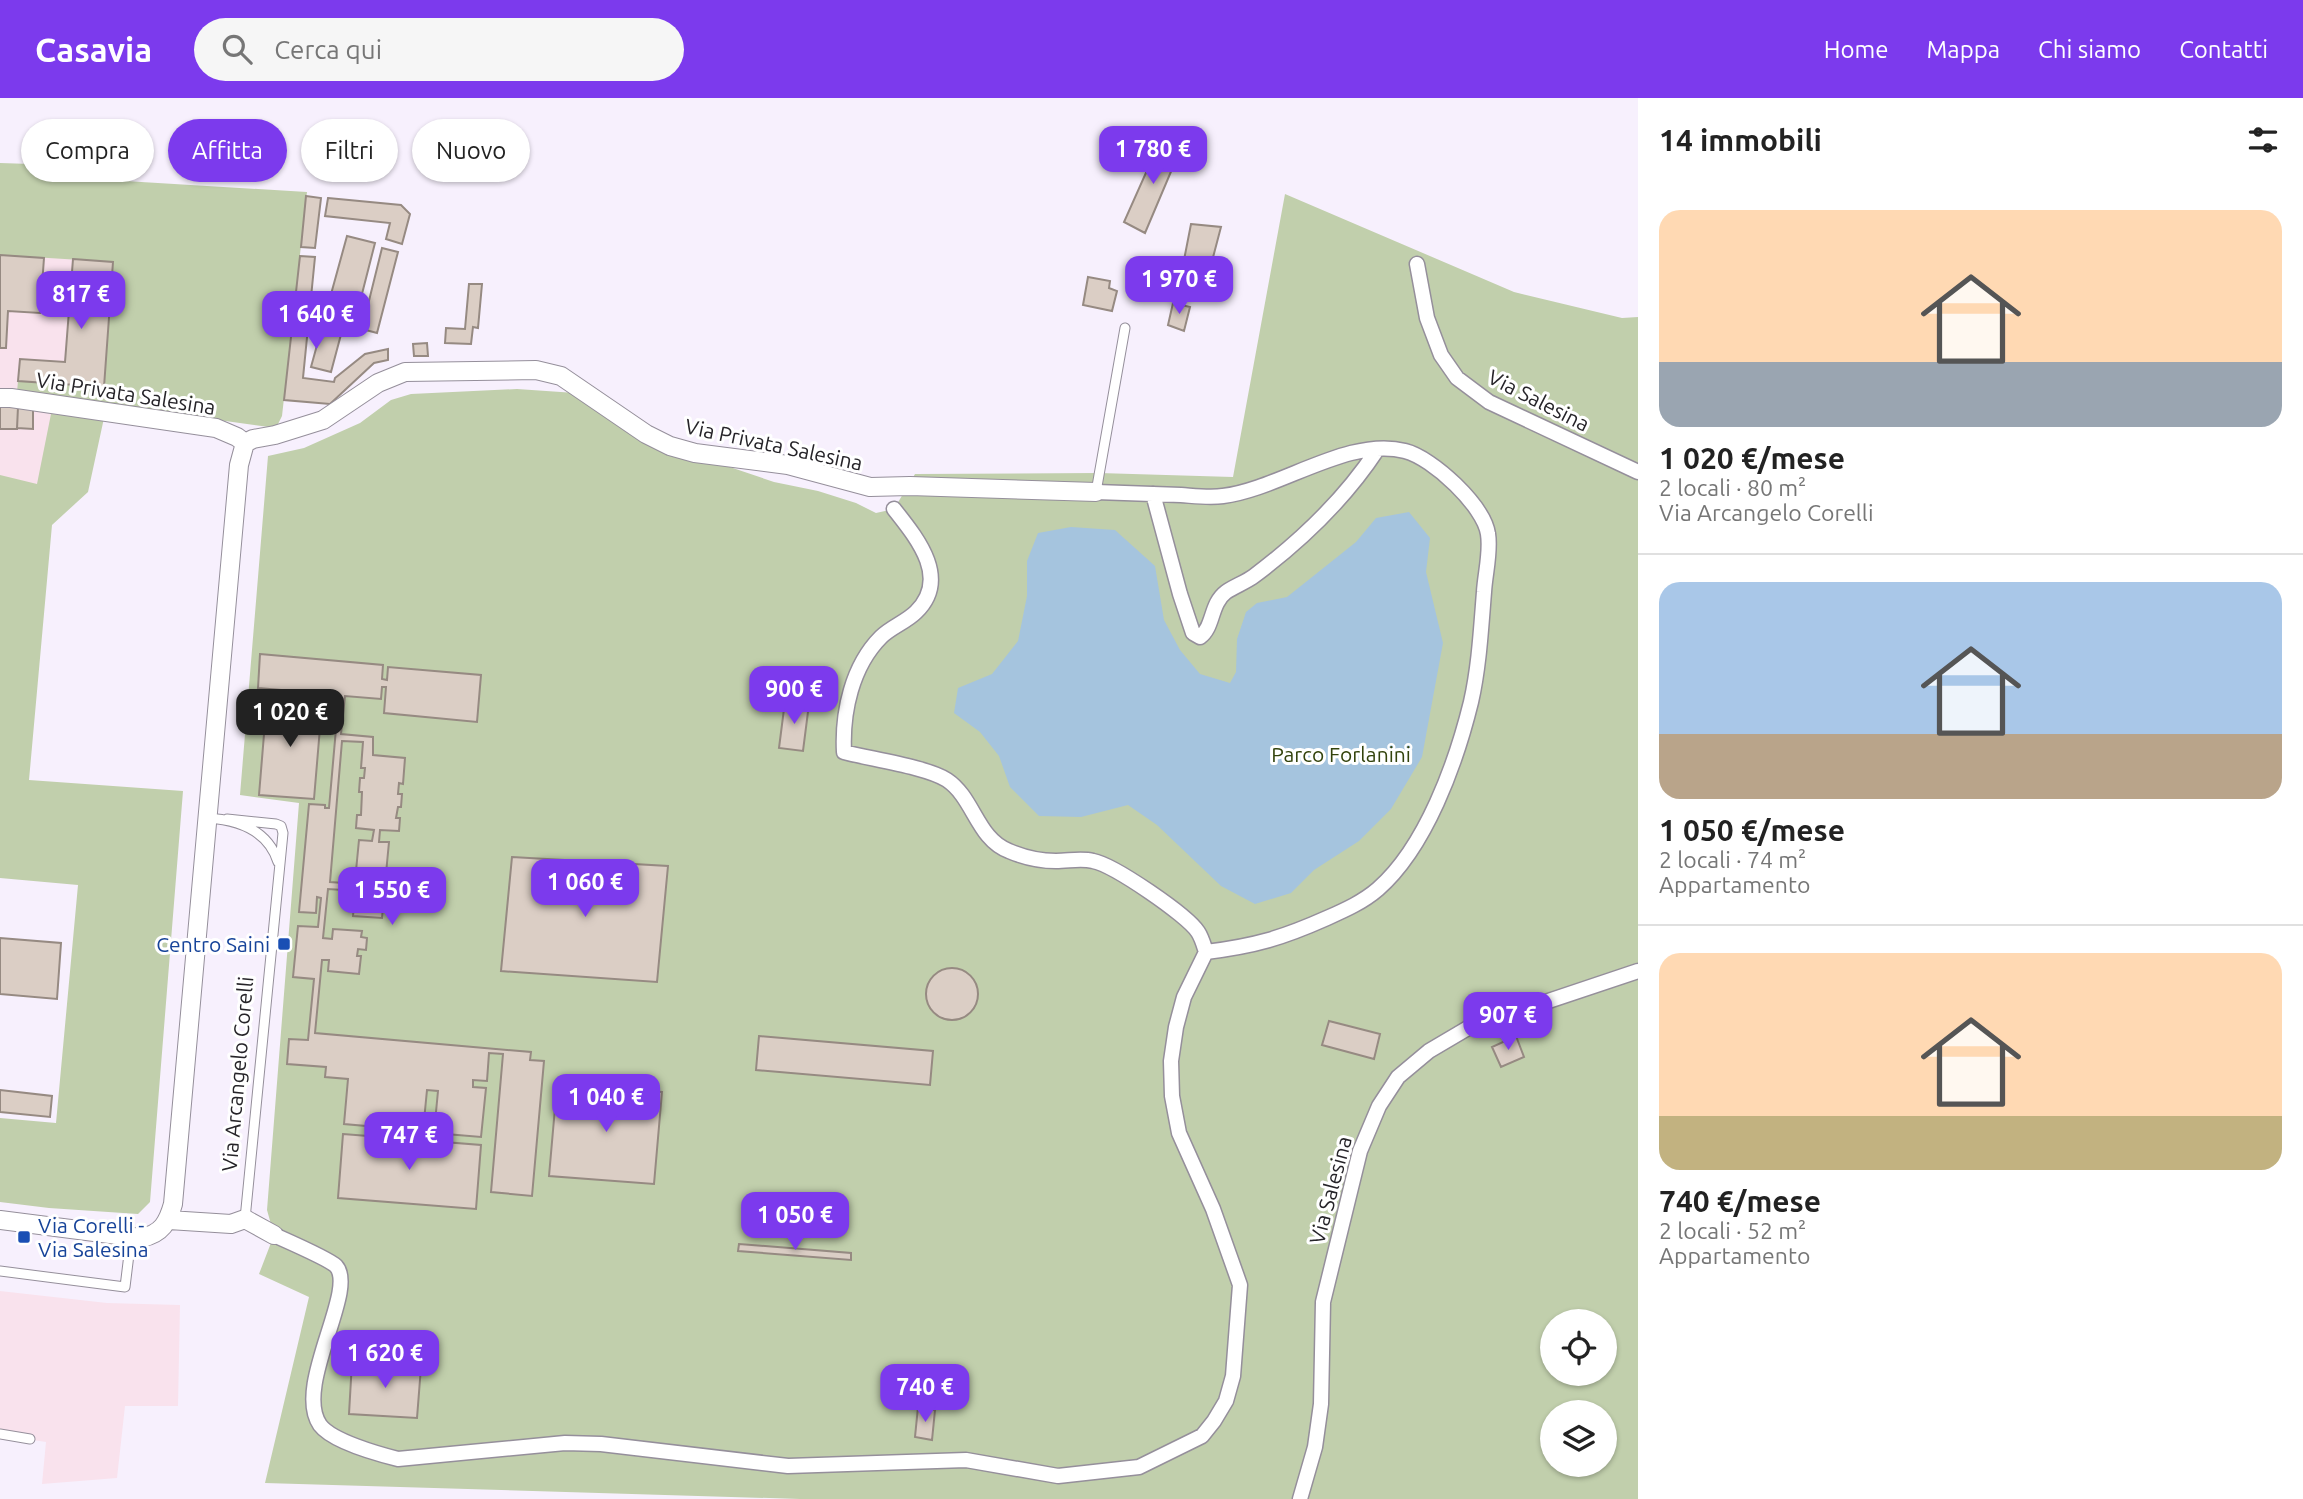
<!DOCTYPE html>
<html lang="it">
<head>
<meta charset="utf-8">
<style>
	:root { --surface:#fff; --page:#f6f6f6; --text:#222; --muted:#767676; --line:#e0e0e0; --accent:#7c3aed }
	body { margin:0; font-family:Ubuntu,sans-serif; background:var(--page); color:var(--text); height:100vh; display:flex; flex-direction:column; font-size:26px; white-space:nowrap }
	* { box-sizing:border-box; margin:0 }
	p { font-size:23px; color:var(--muted) }
	.icon { flex:none; width:38px; height:38px; fill:none; stroke:currentColor; stroke-width:2; stroke-linecap:round; stroke-linejoin:round }
	.map { position:relative; flex:1; overflow:hidden }
	.details { display:flex; flex-direction:column; background:var(--surface); width:665px }
	.details>* { flex:none }
	.guide { position:absolute; left:21px; top:21px; width:665px; height:63px; display:flex; gap:14px }
	.controls { position:absolute; left:1540px; top:1211px; display:grid; gap:14px }
	.controls a { display:grid; place-items:center; width:77px; height:77px; border-radius:50%; background:var(--surface); box-shadow:0 2px 5px #0004; font-size:35px }
	.price { position:absolute; translate:-50% -60px; padding:0 16px; border-radius:14px; background:var(--accent); color:#fff; font-size:23px; line-height:46px; filter:drop-shadow(0 2px 4px #0008) }
	.price::after { content:''; position:absolute; left:50%; top:42px; width:21px; height:16px; margin-left:-10px; background:inherit; clip-path:polygon(0 0,100% 0,50% 100%) }
	.price.on { background:#222; color:#fff }
	ul { padding:0; list-style:none }
	li { display:grid; align-content:center; gap:14px; height:371px; padding:0 21px }
	li+li { border-top:2px solid var(--line) }
	li span { display:grid; place-items:center; height:217px; border-radius:21px; color:#555 }
	li>.icon { margin-inline-start:auto }
	span .icon { width:126px; height:126px; fill:#fffc; stroke-width:1 }
	li b { font-size:30px }
	h2 { display:flex; justify-content:space-between; align-items:center; height:84px; padding:0 21px; font-size:30px }
	.pill { padding:0 24px; border-radius:32px; background:var(--surface); box-shadow:0 2px 5px #0004; font-size:24px; line-height:63px }
	.pill.on { background:var(--accent); color:#fff }
	header { display:flex; align-items:center; gap:42px; box-sizing:border-box; height:98px; padding:0 35px; background:var(--accent); color:#fff }
	header strong { font-size:33px }
	nav { display:flex; gap:38px; margin-inline-start:auto; font-size:24px }
	.search { width:490px; height:63px; background:var(--page); display:flex; align-items:center; gap:18px; box-sizing:border-box; padding:0 24px; border-radius:38px; color:var(--muted); font-size:26px }
	main { display:flex; flex:1; min-height:0 }
	.map>svg:first-child { display:block }
</style>
</head>
<body>
<header>
<strong>Casavia</strong>
<div class="search"><svg class="icon" aria-label="search" viewBox="0 0 24 24"><circle cx="10" cy="10" r="6"/><path d="M15 15l6 6"/></svg>Cerca qui</div>
<nav><a>Home</a><a>Mappa</a><a>Chi siamo</a><a>Contatti</a></nav>
</header>
<main>
<div class="map">
<svg width="1638" height="1401" viewBox="0 0 1638 1401">
	<rect width="100%" height="100%" fill="#f7f0fd"/>
	<path fill="#f9e2ed" d="M0,154H122L96,333L0,424Z
		M0,1193L107,1205L180,1207L178,1308H125L117,1380L42,1386L46,1344L0,1337Z"/>
	<path fill="#c1cfac" fill-rule="evenodd" d="M0,65L61,67L76,80L307,94L282,318L276,330L17,294L18,283L104,289L113,164L0,157Z
		M1285,96L1514,194L1622,220L1638,219V1401H800L265,1385L309,1199L259,1176L274,1137L267,1112L299,705L240,697L268,358L304,350L360,325L391,302L411,296L517,291L590,296L700,359L774,384L818,393L856,405L876,415L894,411L915,376L1099,375L1233,379ZM1552,1223H1605V1276H1552ZM1552,1314H1605V1367H1552Z
		M51,316L104,320L88,394L52,427L29,682L183,693L150,1104L138,1116L49,1110L0,1104V1020L56,1025L78,787L0,780V377L37,386Z"/>
	<path fill="#a5c4de" d="M1409,414L1430,440L1426,474L1443,545L1422,659L1391,711L1359,743L1314,772L1291,795L1255,806L1221,788L1157,727L1128,707L1081,719L1039,718L1010,689L999,658L980,634L954,615L958,590L992,576L1018,543L1027,498V463L1038,435L1071,429L1115,432L1155,468L1164,522L1180,552L1200,576L1230,585L1236,574L1237,541L1246,514L1257,505L1287,499L1356,444L1376,420Z"/>
	<path fill="#dbcec5" stroke="#968a82" stroke-width="2" fill-rule="evenodd" d="M1161,41L1181,50L1145,135L1124,124Z
		M306,98L321,100L315,150L301,149Z
		M328,100L401,107L410,116L402,146L386,141L390,125L325,118Z
		M1191,126L1221,129L1211,167L1184,162Z
		M347,138L375,145L353,231L343,229L331,274L311,269Z
		M382,150L398,154L377,235L362,231Z
		M0,157L44,160L40,215L8,213L6,250H0Z
		M300,158L315,159L303,280L334,284L335,280L365,256L388,251V262L374,265L330,306L284,302Z
		M73,161L113,164L104,289L18,283L20,261L65,264Z
		M1088,179L1110,183L1109,190L1117,193L1112,213L1083,207Z
		M469,186H482L478,230L473,229L471,246L445,245L446,230L465,231Z
		M1173,205L1190,209L1184,233L1168,227Z
		M427,245L428,258H414L413,246Z
		M0,309H18L17,331H0Z
		M18,309L33,310V331L17,330Z
		M260,556L383,567L382,581L387,582L388,569L481,577L477,624L384,615L386,589H382L381,601L345,598L341,636L373,639V657L405,660L403,686L399,685L398,696H402L401,709H398L396,720H400L399,733L380,732L379,744H389L385,786L376,785L375,797L384,798L382,820L353,818L355,795H358V793L328,791L323,840L332,841L333,831L362,833L361,839L367,840L366,852L358,851L357,858H361L359,876L328,873L329,862H322L315,935L531,954L530,962L544,963L532,1098L491,1094L503,956L489,955L487,983L473,982V989L486,990L481,1039L434,1035L438,993L427,992L423,1033L344,1026L348,981L325,979L326,969L287,966L289,941L308,942L314,881L293,879L298,828L318,829L321,800L317,799L316,815L299,814L309,706L325,707V710H329L339,597L258,590ZM342,643L363,644L361,670H365L364,680H360L359,694H362L361,717H357L356,730L374,732L372,743L359,742L355,783L358,784V786L330,784Z
		M267,600L322,606L314,701L259,697Z
		M785,603L809,606L803,653L779,650Z
		M512,759L668,768L657,884L501,873Z
		M0,840L61,845L57,901L0,896Z
		M926 896a26 26 0 1 1 52 0a26 26 0 1 1-52 0Z
		M1329,923L1380,936L1374,961L1322,947Z
		M759,938L933,953L930,987L756,972Z
		M1516,938L1524,959L1501,969L1492,949Z
		M557,987L662,994L654,1086L549,1078Z
		M0,992L52,998L50,1019L0,1014Z
		M343,1036L481,1047L476,1111L338,1100Z
		M739,1146L851,1155V1162L738,1153Z
		M352,1264L421,1269L417,1320L349,1316Z
		M918,1309L935,1312L932,1342L915,1339Z"/>
	<g fill="none" stroke-linecap="round" stroke-linejoin="round">
		<defs>
			<path id="service" d="M1096,394L1125,230
				M208,720C238,722 268,732 278,764
				M227,721L276,726L281,728L283,735L245,1121
				M0,1173L125,1189L131,1140
				M0,1336L30,1341"/>
			<path id="pedestrian" d="M1417,166L1427,220L1441,257L1457,280L1489,304L1638,374
				M1096,394C1125,395 1153,396 1181,397C1195,398 1210,400 1223,398C1280,391 1349,338 1405,353C1433,360 1484,408 1488,436C1491,454 1485,476 1484,494C1481,531 1479,569 1471,604C1456,665 1426,749 1378,791C1363,804 1345,812 1327,820C1282,840 1255,848 1206,854
				M1153,396L1180,496L1193,535L1200,539C1214,529 1210,506 1226,494C1235,488 1246,484 1254,478C1302,442 1344,402 1377,352
				M274,1137C285,1142 329,1161 336,1168C358,1192 293,1288 320,1327C332,1343 378,1356 398,1361L565,1345L601,1346L788,1368L966,1362L1058,1378L1139,1369L1202,1338L1214,1323L1226,1303L1233,1278L1240,1187L1213,1111L1179,1035L1172,998L1171,963L1176,929L1184,899L1206,854C1204,848 1202,840 1198,834C1187,817 1114,767 1093,763C1081,760 1069,763 1056,763C1041,763 1023,759 1009,753C977,741 974,700 947,682C927,669 870,661 844,654C842,614 852,568 881,539C891,529 906,524 916,514C951,480 916,439 894,411
				M1300,1401L1315,1349L1321,1306L1323,1204L1360,1053L1379,1008L1398,979L1429,953L1468,930L1638,873"/>
			<path id="minor" d="M0,300H11L216,330L237,339L245,345
				M245,345L253,341L275,337L323,322L378,285L405,274L536,272L561,278L646,336L670,348L695,355L788,367L870,389L910,388L1096,394
				M0,1122L141,1140C162,1136 168,1124 173,1106L239,367L245,345
				M169,1122L231,1126L245,1121L274,1137"/>
		</defs>
		<use href="#service" stroke="#958f9b" stroke-width="11"/>
		<use href="#pedestrian" stroke="#958f9b" stroke-width="17"/>
		<use href="#minor" stroke="#958f9b" stroke-width="20"/>
		<use href="#service" stroke="#fff" stroke-width="9"/>
		<use href="#pedestrian" stroke="#fff" stroke-width="14"/>
		<use href="#minor" stroke="#fff" stroke-width="18"/>
	</g>
	<g fill="#1a4fb4" stroke="#fff" stroke-width="2.5">
		<rect x="277" y="839" width="14" height="14" rx="3.5"/>
		<rect x="17" y="1132" width="14" height="14" rx="3.5"/>
	</g>
	<g text-anchor="middle" dominant-baseline="central" stroke-width="6" stroke-linejoin="round" paint-order="stroke">
		<g font-size="21" fill="#262429" stroke="#fff">
			<text transform="translate(126 295) rotate(9)">Via Privata Salesina</text>
			<text transform="translate(1539 302) rotate(27)">Via Salesina</text>
			<text transform="translate(774 346) rotate(12)">Via Privata Salesina</text>
			<text transform="translate(237 976) rotate(-85)">Via Arcangelo Corelli</text>
			<text transform="translate(1330 1092) rotate(-75)">Via Salesina</text>
		</g>
		<g font-size="21" fill="#33430c" stroke="#fff">
			<text x="1341" y="656">Parco Forlanini</text>
		</g>
		<g font-size="21" fill="#164399" stroke="#fff" text-anchor="end">
			<text x="270" y="846">Centro Saini</text>
			<text x="38" y="1127" text-anchor="start">Via Corelli -<tspan x="38" dy="24">Via Salesina</tspan></text>
		</g>
	</g>
</svg>
<div class="controls">
<a><svg class="icon" aria-label="locate" viewBox="0 0 24 24"><circle cx="12" cy="12" r="6"/><path d="M12 2v4M12 18v4M2 12h4M18 12h4"/></svg></a>
<a><svg class="icon" aria-label="layers" viewBox="0 0 24 24"><path d="M12 4l9 5-9 5-9-5zM3 14l9 5 9-5"/></svg></a>
</div>
<b class="price" style="left:1153px;top:88px">1 780 €</b>
<b class="price" style="left:1179px;top:218px">1 970 €</b>
<b class="price" style="left:81px;top:233px">817 €</b>
<b class="price" style="left:316px;top:253px">1 640 €</b>
<b class="price" style="left:794px;top:628px">900 €</b>
<b class="price on" style="left:290px;top:651px">1 020 €</b>
<b class="price" style="left:585px;top:821px">1 060 €</b>
<b class="price" style="left:392px;top:829px">1 550 €</b>
<b class="price" style="left:1508px;top:954px">907 €</b>
<b class="price" style="left:606px;top:1036px">1 040 €</b>
<b class="price" style="left:409px;top:1074px">747 €</b>
<b class="price" style="left:795px;top:1154px">1 050 €</b>
<b class="price" style="left:385px;top:1292px">1 620 €</b>
<b class="price" style="left:925px;top:1326px">740 €</b>
<div class="guide">
<a class="pill">Compra</a>
<a class="pill on">Affitta</a>
<a class="pill">Filtri</a>
<a class="pill">Nuovo</a>
</div>
</div>
<section class="details">
<h2>14 immobili<svg class="icon" aria-label="filters" viewBox="0 0 24 24"><path d="M4 7h16M4 17h16"/><circle cx="9" cy="7" r="2"/><circle cx="15" cy="17" r="2"/></svg></h2>
<ul>
<li><span style="background:linear-gradient(#ffd9b3 70%,#9aa5b1 0)"><svg class="icon" aria-label="home" viewBox="0 0 24 24"><path d="M3 11l9-7 9 7M6 9v11h12V9"/></svg></span><div><b>1 020 €/mese</b><p>2 locali · 80 m²</p><p>Via Arcangelo Corelli</p></div></li>
<li><span style="background:linear-gradient(#a9c7e8 70%,#b9a48a 0)"><svg class="icon" aria-label="home" viewBox="0 0 24 24"><path d="M3 11l9-7 9 7M6 9v11h12V9"/></svg></span><div><b>1 050 €/mese</b><p>2 locali · 74 m²</p><p>Appartamento</p></div></li>
<li><span style="background:linear-gradient(#ffd9b3 75%,#c2b280 0)"><svg class="icon" aria-label="home" viewBox="0 0 24 24"><path d="M3 11l9-7 9 7M6 9v11h12V9"/></svg></span><div><b>740 €/mese</b><p>2 locali · 52 m²</p><p>Appartamento</p></div></li>
</ul>
</section>
</main>
</body>
</html>
